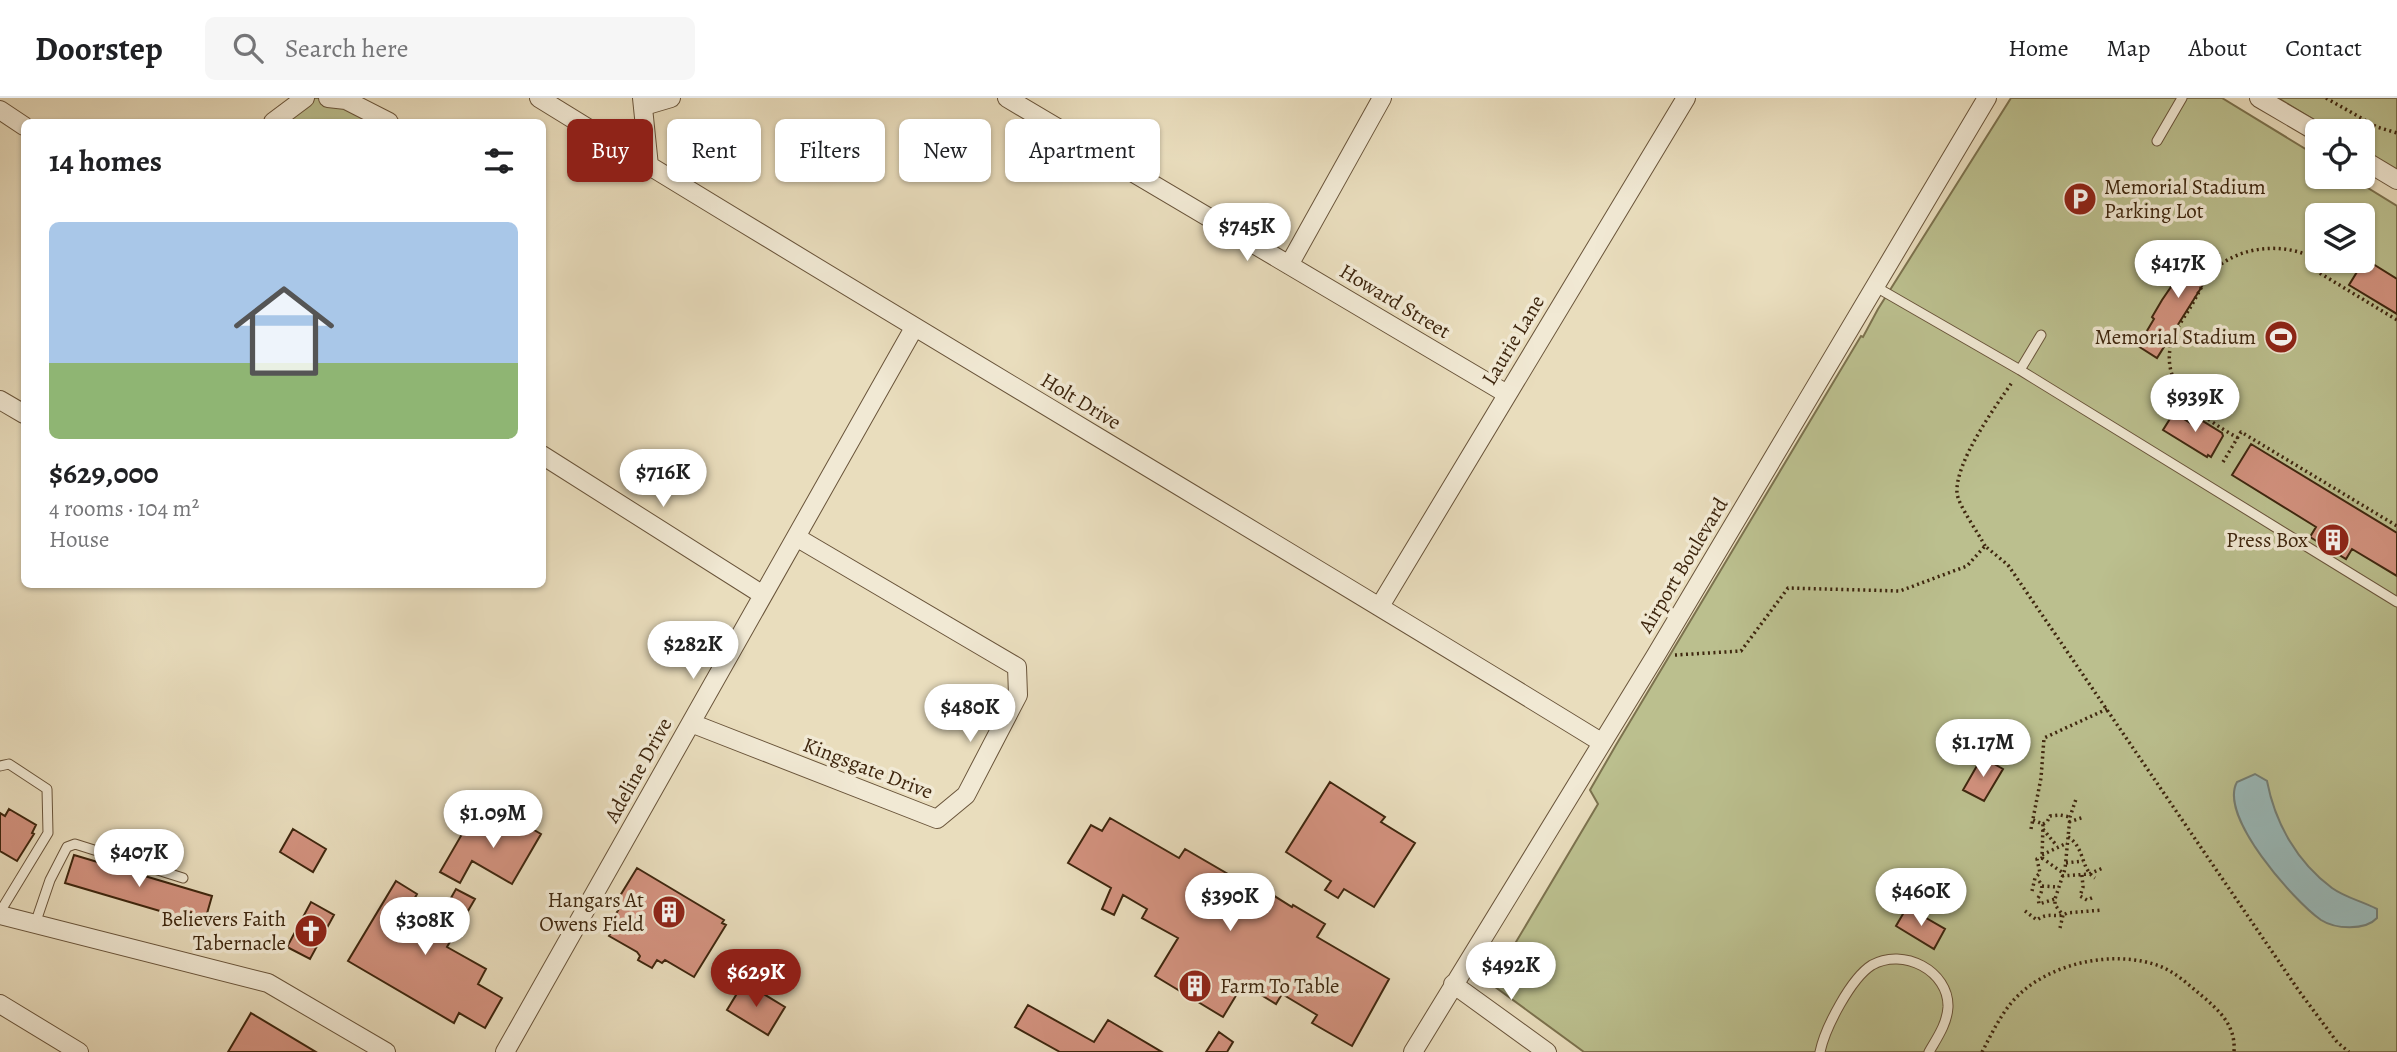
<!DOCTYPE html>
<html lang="en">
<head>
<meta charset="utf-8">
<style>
	:root { --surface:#fff; --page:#f6f6f6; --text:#202124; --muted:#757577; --line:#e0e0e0; --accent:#8f2418 }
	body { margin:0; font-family:Alegreya,serif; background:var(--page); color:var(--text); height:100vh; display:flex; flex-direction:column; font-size:26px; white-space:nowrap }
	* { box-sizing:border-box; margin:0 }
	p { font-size:23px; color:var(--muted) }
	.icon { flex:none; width:38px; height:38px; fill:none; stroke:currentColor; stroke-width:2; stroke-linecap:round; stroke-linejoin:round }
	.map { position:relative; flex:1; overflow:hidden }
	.side { position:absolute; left:21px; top:21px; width:525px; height:469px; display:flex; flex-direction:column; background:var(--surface); border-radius:10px; box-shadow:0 2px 5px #0004 }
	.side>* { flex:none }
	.guide { position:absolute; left:567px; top:21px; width:665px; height:63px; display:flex; gap:14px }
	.fabs { position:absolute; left:2305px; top:21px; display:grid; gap:14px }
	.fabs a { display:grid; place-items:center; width:70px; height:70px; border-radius:10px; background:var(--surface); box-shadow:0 2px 5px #0004; font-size:35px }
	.price { position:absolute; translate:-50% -60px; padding:0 16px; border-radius:24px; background:#fff; color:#222; font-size:23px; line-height:46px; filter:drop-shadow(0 2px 4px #0008) }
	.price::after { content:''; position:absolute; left:50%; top:42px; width:21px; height:16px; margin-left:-10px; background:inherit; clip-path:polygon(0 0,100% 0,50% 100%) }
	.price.selected { background:var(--accent); color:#fff }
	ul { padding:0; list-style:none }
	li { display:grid; align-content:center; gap:14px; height:371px; padding:0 28px }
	li span { display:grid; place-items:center; height:217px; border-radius:10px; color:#555 }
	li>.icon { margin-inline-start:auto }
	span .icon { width:126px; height:126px; fill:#fffc; stroke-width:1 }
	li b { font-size:30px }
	h2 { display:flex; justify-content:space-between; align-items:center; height:84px; padding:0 28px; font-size:30px }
	.tag { padding:0 24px; border-radius:10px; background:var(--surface); box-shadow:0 2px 5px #0004; font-size:24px; line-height:63px }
	.tag.selected { background:var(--accent); color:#fff }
	header { display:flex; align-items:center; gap:42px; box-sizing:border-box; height:98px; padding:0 35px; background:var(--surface); border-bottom:2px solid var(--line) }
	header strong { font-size:33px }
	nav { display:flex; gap:38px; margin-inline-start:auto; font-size:24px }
	.search { width:490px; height:63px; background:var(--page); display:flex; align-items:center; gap:18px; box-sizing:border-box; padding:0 24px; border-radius:10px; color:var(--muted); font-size:26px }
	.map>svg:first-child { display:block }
</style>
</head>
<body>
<header>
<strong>Doorstep</strong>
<div class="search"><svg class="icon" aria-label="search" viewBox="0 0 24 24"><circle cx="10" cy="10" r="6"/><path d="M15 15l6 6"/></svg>Search here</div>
<nav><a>Home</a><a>Map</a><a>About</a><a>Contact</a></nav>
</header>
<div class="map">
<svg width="2397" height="954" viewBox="0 0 2397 954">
	<rect width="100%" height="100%" fill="#e9ddbd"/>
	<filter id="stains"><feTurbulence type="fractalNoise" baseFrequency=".00286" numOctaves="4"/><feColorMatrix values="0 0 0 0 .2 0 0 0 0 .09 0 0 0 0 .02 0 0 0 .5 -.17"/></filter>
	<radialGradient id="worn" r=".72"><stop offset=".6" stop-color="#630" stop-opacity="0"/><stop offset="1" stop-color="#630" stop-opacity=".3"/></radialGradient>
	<path fill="#bbbf8e" stroke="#7c724e" stroke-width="2" fill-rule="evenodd" d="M305,0H328L389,24H273Z
		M2011,0H2222L2317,58V79H2350L2397,108V954H1584L1491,886L1598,706L1590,692L1616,647L1861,238L1863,239L1878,211ZM2317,117H2362V163H2317Z
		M2278,0H2397V73L2363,52L2362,33H2332Z"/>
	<path fill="#9ababa" stroke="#757f75" stroke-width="2" d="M2255,676L2267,683C2275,725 2297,764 2332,790C2346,800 2362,803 2377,811V820C2365,833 2335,831 2321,822C2294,803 2218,718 2237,684Z"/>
	<path fill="#d3927f" stroke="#3e260e" stroke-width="2" d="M2201,145L2219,156L2204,181L2206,182L2157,260L2138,248L2154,221L2152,219L2162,202Z
		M2365,161L2397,181V216L2349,187Z
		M2173,316H2176L2192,326L2196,319L2222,335L2223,338L2211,359L2208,357L2207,359L2163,332Z
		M2251,346L2397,435V478L2352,451L2346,461L2310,439L2316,429L2232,377Z
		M1982,659L2003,671L1984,703L1963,692Z
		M1330,684L1385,719L1381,724L1415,745L1374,809L1344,791L1338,800L1325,792L1331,783L1286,754Z
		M9,711L36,727L32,735L34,736L17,763L0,753V715L5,718Z
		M505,715L541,736L512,786L472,763L460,785L440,774L469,724L491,737Z
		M1110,720L1179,760L1185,751L1266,798L1268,794L1292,809L1293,807L1325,826L1317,839L1389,881L1352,948L1312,925L1317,917L1282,896L1276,906L1243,886L1223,919L1155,878L1178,840L1142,820L1147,811L1123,797L1114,817L1102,811L1111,790L1068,765L1091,727L1102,733Z
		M293,731L326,751L313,774L280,754Z
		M74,757L212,798L204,826L65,785Z
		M637,770L724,822L722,825L726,827L694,879L665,862L662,865L657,862L652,870L638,862L640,858L637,854L609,838L612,833L607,831L620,809L615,806Z
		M396,783L417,796L412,805L439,821L456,791L475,801L447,849L486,871L478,886L502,900L485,930L459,915L454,925L348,863Z
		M311,804L334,817L310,861L287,849Z
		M1907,809L1945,831L1934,851L1896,828Z
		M744,884L785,909L768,937L727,912Z
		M1028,907L1094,944L1108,922L1162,954H1060L1015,929Z
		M251,915L316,954H228Z
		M1219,934L1233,944L1227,954H1206Z"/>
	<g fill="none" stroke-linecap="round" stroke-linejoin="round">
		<defs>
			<path id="service" d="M2157,43L2182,0
				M1876,189L2020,272L2397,504
				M2020,272L2041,237
				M0,668L9,666L47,691L48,735L0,814
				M35,826L50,782L67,749L75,746L183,780
				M1820,954C1825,930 1851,880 1872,867C1903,849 1949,873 1948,909C1947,926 1937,940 1929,954"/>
			<path id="minor" d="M328,0L346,2L389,24
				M539,0C892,218 1248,427 1601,644
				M642,0L649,68
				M1007,0L1507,296
				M2259,0L2317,34
				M644,8L671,0
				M0,12L24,28
				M273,24L305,0
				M2362,61L2397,82
				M1289,167L1382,0
				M0,302L24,316
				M542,357L763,497
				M1380,508L1686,0
				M691,625L937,721L966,697L1018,597L1017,569L796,439
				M0,817L268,885L386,954
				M1453,886L1547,954
				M0,906L79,954
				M505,954L914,230
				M1413,954L1656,557L1987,0"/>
		</defs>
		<use href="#service" stroke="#69543a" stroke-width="11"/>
		<use href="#minor" stroke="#69543a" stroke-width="20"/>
		<path stroke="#3e260e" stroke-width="3.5" stroke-dasharray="2 3.5" stroke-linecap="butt" d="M2326,0L2377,29L2397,35
			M2318,163L2322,165L2318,174L2397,222
			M2238,340C2202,320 2154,286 2174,237C2178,228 2185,218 2190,210C2198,197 2205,179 2216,170C2243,147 2287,144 2317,162
			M2223,364L2241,334L2397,428
			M1985,448C1979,436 1958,407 1957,395C1955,364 1995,309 2013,283
			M1675,557L1741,553L1788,490L1900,493L1967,468L1985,448L2008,467L2299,893L2337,944L2349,954
			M2069,724L2084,719
			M2043,726L2047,724L2050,718L2060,717L2070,719
			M2031,731L2041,680L2044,640L2107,611
			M2043,731L2057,748
			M2068,739C2085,749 2080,770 2095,780
			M2042,757L2067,745
			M2042,760L2063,775
			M2066,765L2083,763
			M2082,777L2083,789L2080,798L2087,802L2094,799
			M2062,778L2089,776L2103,770
			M2039,783C2044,789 2042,794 2038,800L2039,806L2055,801
			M2042,788L2057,789
			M2032,793L2035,780L2040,775L2037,761L2042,760L2043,726L2033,722
			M2025,813L2037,822C2049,813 2057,821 2067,815L2102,812
			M2060,830L2063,817L2055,807V801L2065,771L2070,719L2076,701
			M1982,954C1991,937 2000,918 2012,904C2045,865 2115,850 2162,869C2176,875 2189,887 2201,897C2220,913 2236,928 2234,954"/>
		<use href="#service" stroke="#f1e9d4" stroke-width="9"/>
		<use href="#minor" stroke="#f1e9d4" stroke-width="18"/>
	</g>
	<defs>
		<symbol id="parking-disc" viewBox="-11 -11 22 22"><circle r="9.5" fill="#8f2418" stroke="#f1e9d4"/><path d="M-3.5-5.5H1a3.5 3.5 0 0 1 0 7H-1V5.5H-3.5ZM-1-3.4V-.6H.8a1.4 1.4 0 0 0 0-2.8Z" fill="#fff"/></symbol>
		<symbol id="stadium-disc" viewBox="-11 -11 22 22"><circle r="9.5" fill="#8f2418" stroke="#f1e9d4"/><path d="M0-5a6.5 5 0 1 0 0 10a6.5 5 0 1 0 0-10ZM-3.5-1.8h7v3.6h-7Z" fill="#fff"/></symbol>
		<symbol id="building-disc" viewBox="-11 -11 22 22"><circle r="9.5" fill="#8f2418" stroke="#f1e9d4"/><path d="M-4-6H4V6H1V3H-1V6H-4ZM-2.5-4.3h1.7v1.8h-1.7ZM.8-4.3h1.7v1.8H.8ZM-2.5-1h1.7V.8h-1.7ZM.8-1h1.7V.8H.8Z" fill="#fff"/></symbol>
		<symbol id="church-disc" viewBox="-11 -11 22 22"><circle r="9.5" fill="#8f2418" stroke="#f1e9d4"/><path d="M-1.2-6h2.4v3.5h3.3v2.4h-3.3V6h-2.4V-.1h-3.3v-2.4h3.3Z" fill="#fff"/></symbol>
	</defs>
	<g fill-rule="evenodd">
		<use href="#parking-disc" x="2061" y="82" width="38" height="38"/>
		<use href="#stadium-disc" x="2262" y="220" width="38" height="38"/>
		<use href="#building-disc" x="2314" y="423" width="38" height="38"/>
		<use href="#building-disc" x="650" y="795" width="38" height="38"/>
		<use href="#church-disc" x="292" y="814" width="38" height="38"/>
		<use href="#building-disc" x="1176" y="869" width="38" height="38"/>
	</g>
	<g text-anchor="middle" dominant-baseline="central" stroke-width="7" stroke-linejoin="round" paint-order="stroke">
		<g font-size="21" fill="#3e260e" stroke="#f1e9d4" text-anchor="end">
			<text x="2104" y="89" text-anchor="start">Memorial Stadium<tspan x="2104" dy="24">Parking Lot</tspan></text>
			<text x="2256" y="239">Memorial Stadium</text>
			<text x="2308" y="442">Press Box</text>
			<text x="644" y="802">Hangars At<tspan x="644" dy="24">Owens Field</tspan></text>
			<text x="286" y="821">Believers Faith<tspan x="286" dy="24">Tabernacle</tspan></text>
			<text x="1220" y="888" text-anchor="start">Farm To Table</text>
		</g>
		<g font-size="21" fill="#3e260e" stroke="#f1e9d4">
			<text transform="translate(1395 203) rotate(31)">Howard Street</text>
			<text transform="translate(1513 242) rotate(-59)">Laurie Lane</text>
			<text transform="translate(1081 303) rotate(31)">Holt Drive</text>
			<text transform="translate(1683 467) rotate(-59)">Airport Boulevard</text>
			<text transform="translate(868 670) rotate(21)">Kingsgate Drive</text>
			<text transform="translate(638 672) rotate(-61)">Adeline Drive</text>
		</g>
	</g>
	<rect width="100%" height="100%" filter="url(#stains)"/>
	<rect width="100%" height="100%" fill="url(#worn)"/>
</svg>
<div class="fabs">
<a><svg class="icon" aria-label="locate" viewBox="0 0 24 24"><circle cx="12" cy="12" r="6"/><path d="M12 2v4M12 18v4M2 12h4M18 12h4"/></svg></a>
<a><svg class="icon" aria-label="layers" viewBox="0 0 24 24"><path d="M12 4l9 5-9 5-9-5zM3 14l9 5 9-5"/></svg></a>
</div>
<b class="price" style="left:1247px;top:165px">$745K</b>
<b class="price" style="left:2178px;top:202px">$417K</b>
<b class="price" style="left:2195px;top:336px">$939K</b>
<b class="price" style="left:663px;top:411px">$716K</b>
<b class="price" style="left:693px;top:583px">$282K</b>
<b class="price" style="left:970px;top:646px">$480K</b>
<b class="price" style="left:1983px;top:681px">$1.17M</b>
<b class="price" style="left:493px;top:752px">$1.09M</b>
<b class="price" style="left:139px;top:791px">$407K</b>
<b class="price" style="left:1921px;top:830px">$460K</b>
<b class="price" style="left:1230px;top:835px">$390K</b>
<b class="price" style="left:425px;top:859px">$308K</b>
<b class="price" style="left:1511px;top:904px">$492K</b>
<b class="price selected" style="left:756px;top:911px">$629K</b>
<div class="guide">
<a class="tag selected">Buy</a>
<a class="tag">Rent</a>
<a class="tag">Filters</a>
<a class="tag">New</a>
<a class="tag">Apartment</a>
</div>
<section class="side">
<h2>14 homes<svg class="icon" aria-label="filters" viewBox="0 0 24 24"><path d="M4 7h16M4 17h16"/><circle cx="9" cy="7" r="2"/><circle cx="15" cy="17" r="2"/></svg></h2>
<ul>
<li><span style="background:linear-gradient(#a9c7e8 65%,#8fb573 0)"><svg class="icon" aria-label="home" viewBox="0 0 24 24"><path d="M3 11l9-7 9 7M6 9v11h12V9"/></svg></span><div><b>$629,000</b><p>4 rooms · 104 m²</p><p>House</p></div></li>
</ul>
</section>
</div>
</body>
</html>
